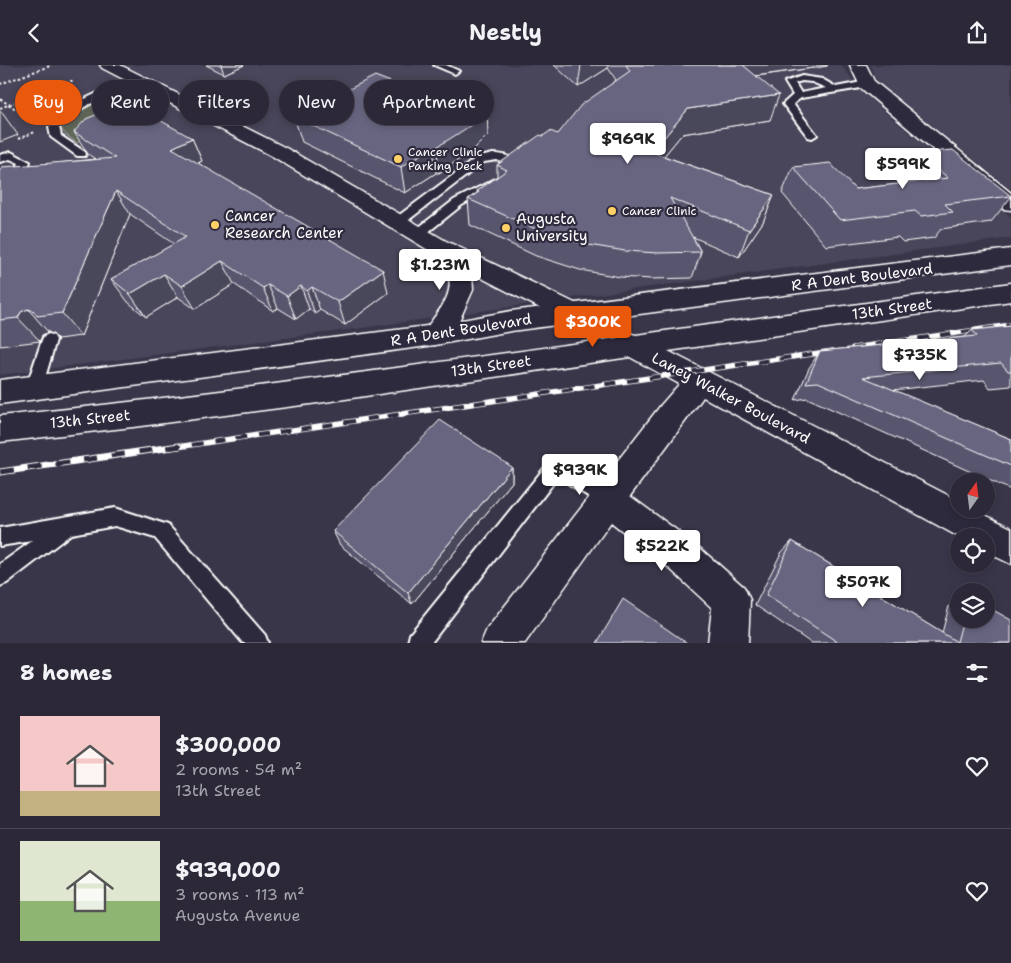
<!DOCTYPE html>
<html lang="en">
<head>
<meta charset="utf-8">
<style>
	:root { --surface:#2c2838; --page:#343040; --text:#f1f3f6; --muted:#a6a6ae; --line:#484453; --accent:#ea580c }
	body { margin:0; font-family:"Shantell Sans",sans-serif; background:var(--page); color:var(--text); height:100vh; display:flex; flex-direction:column; font-size:19px; white-space:nowrap }
	* { box-sizing:border-box; margin:0 }
	p { font-size:16px; color:var(--muted) }
	.icon { flex:none; width:28px; height:28px; fill:none; stroke:currentColor; stroke-width:2; stroke-linecap:round; stroke-linejoin:round }
	.map { position:relative; height:578px; overflow:hidden }
	.drawer { display:flex; flex-direction:column; background:var(--surface); flex:1 }
	.drawer>* { flex:none }
	.hud { position:absolute; left:15px; top:15px; width:500px; height:45px; display:flex; gap:10px }
	.needle { width:32px; rotate:14deg }
	.tools { position:absolute; left:950px; top:408px; display:grid; gap:10px }
	.tools a { display:grid; place-items:center; width:45px; height:45px; border-radius:50%; background:var(--surface); box-shadow:0 2px 8px #0003,0 0 0 1px var(--line); font-size:25px }
	.price { position:absolute; translate:-50% -42px; padding:0 11px; border-radius:5px; background:#fff; color:#222; font-size:16px; line-height:32px; filter:drop-shadow(0 1px 2px #0008) }
	.price::after { content:''; position:absolute; left:50%; top:30px; width:15px; height:11px; margin-left:-8px; background:inherit; clip-path:polygon(0 0,100% 0,50% 100%) }
	.price.active { background:var(--accent); color:#fff }
	ul { padding:0; list-style:none }
	li { display:flex; align-items:center; gap:15px; height:125px; padding:0 20px }
	li+li { border-top:1px solid var(--line) }
	li span { display:grid; place-items:center; flex:none; width:140px; height:100px; border-radius:0px; color:#555 }
	li>.icon { margin-inline-start:auto }
	span .icon { width:60px; height:60px; fill:#fffc; stroke-width:1 }
	li b { font-size:21px }
	h2 { display:flex; justify-content:space-between; align-items:center; height:60px; padding:0 20px; font-size:21px }
	.pill { padding:0 18px; border-radius:22px; background:var(--surface); box-shadow:0 2px 8px #0003,0 0 0 1px var(--line); font-size:18px; line-height:45px }
	.pill.active { background:var(--accent); color:#fff }
	header { display:flex; justify-content:space-between; align-items:center; height:65px; padding:0 20px; background:var(--surface); font-size:22px; font-weight:700 }
	.map>svg:first-child { display:block }
</style>
</head>
<body>
<header><svg class="icon" aria-label="back" viewBox="0 0 24 24"><path d="M15 5l-7 7 7 7"/></svg>Nestly<svg class="icon" aria-label="share" viewBox="0 0 24 24"><path d="M12 15V3M7 8l5-5 5 5M5 13v7h14v-7"/></svg></header>
<div class="map">
<svg width="1011" height="578" viewBox="0 0 1011 578">
	<rect width="100%" height="100%" fill="#3a364a"/>
	<filter id="ink" filterUnits="userSpaceOnUse"><feTurbulence type="fractalNoise" baseFrequency=".02" numOctaves="2"/><feDisplacementMap in="SourceGraphic" scale="10" xChannelSelector="R" yChannelSelector="G"/><feConvolveMatrix kernelMatrix="1 2 1 2 8 2 1 2 1" color-interpolation-filters="sRGB"/></filter>
	<g filter="url(#ink)">
		<path fill="#48445a" d="M0,0H841L857,20L887,49L1011,152V173L620,226L355,264L0,310Z
			M870,0H1011V125L877,16Z"/>
		<path fill="#60675a" stroke="#b0b3ac" d="M103,36L137,56L77,78L66,70L61,64C65,46 88,41 103,36Z"/>
		<g fill="none" stroke-linecap="round" stroke-linejoin="round">
			<defs>
				<path id="service" d="M434,0H446L459,6L455,9Z
					M802,11L822,14L836,22L867,16L872,19L867,22L801,33L793,39L817,70L812,73L808,72L783,39L793,30L785,17ZM802,16L812,17L826,23L801,28L795,18Z
					M141,14L144,15V19C115,30 80,37 59,62L61,71L85,87L86,89L85,91H77L51,72L49,62C69,35 109,23 141,14Z
					M11,87L30,97L21,118L15,121L9,118L19,98L10,94L0,97V90Z
					M493,89C503,89 513,91 519,99L516,111L462,140L422,172H414L412,169L414,166L454,135L507,108L508,100L497,95L484,97L402,160H394L392,157L394,154L476,93Z
					M49,269L54,271L56,275L42,323L40,327L34,329L28,327L26,323L42,275L44,271Z
					M556,393L614,428L617,434L614,440L608,442L602,440L558,412L431,578H408L410,569L550,396Z
					M115,443L168,460L265,570L268,578H243L155,473L115,461L71,469L7,518L0,521V499L32,476L0,481V463Z"/>
				<path id="minor" d="M100,0H120L286,83L446,176L583,242L587,249L583,256L574,258L565,256L472,208L473,225L459,256L444,277L435,280L426,277L422,270C432,252 458,231 447,207C444,199 435,194 430,186L272,91L102,3Z
					M850,0H866L874,16L1011,128V145L1003,144L861,23Z
					M699,305L709,308L713,316L709,324L630,431L694,478L744,522L750,535L748,578H708L712,543L668,502L611,457L525,578H481L487,564L661,340L689,308Z"/>
				<path id="secondary" d="M1011,184V200L511,266L435,280L0,339V315L435,260L511,246Z
					M1011,218V236L668,286L959,436V444H973L1011,463V499L986,487V471L959,472L630,292L318,338L133,362L0,377V351C206,330 412,301 617,273L628,268L636,270Z"/>
			</defs>
			<use href="#service" stroke="#fff" stroke-width="4"/>
			<use href="#minor" stroke="#fff" stroke-width="3"/>
			<use href="#secondary" stroke="#fff" stroke-width="3"/>
			<path stroke="#fff" stroke-width="2" stroke-dasharray="2.5 2.5" stroke-linecap="butt" d="M0,19L50,1
				M0,34L38,58
				M0,43L74,15
				M18,74L35,67"/>
			<use href="#service" fill="#2f2a3d" fill-rule="evenodd"/>
			<use href="#minor" fill="#2f2a3d" fill-rule="evenodd"/>
			<use href="#secondary" fill="#2f2a3d" fill-rule="evenodd"/>
			<defs>
				<path id="rail-far1" d="M853,283L1011,260
					M170,383L833,286"/>
				<path id="rail" d="M0,407L179,381"/>
			</defs>
			<use href="#rail-far1" stroke="#fff" stroke-width="5.5"/>
			<use href="#rail" stroke="#fff" stroke-width="7"/>
			<use href="#rail-far1" stroke="#2f2a3d" stroke-width="4" stroke-dasharray="11" stroke-linecap="butt"/>
			<use href="#rail" stroke="#2f2a3d" stroke-width="5" stroke-dasharray="14" stroke-linecap="butt"/>
		</g>
		<path fill="#59576e" stroke="#fff" d="M206,0H244L224,9Z
			M554,0H828L827,1L757,11L770,55L682,69L664,91L774,130L763,157L739,192L693,172L701,187L692,213L651,214L620,212L580,205L536,191L470,160L468,134L477,128V126L497,112V100L543,71L558,69L616,15L608,3L578,22Z
			M458,43L487,45L488,70L474,84L439,108H436L405,128L302,77L294,52Z
			M74,67L192,73L202,96L198,98L388,228L345,260L320,245L315,249L309,244L296,254L278,243L273,246L234,219L195,244L178,232L146,252L128,237L111,214L174,179L130,149L81,271L58,274L53,269L48,267L42,270L40,276L0,281V104L95,94L88,89Z
			M919,88L1011,131V132L991,157L941,164L934,173L903,177L898,172L826,181L782,128L793,102L855,124L908,118L904,114Z
			M1011,261V321L990,323L984,315L893,325L1011,374V425L807,333L795,335L809,303L820,286L965,272L972,265Z
			M512,402V417L412,539L340,480L333,466Z
			M792,476L942,568L949,541L959,536V554H986L1011,578H811L755,540L781,488Z"/>
		<path fill="#49475a" stroke="#fff" d="M221,0H244L224,9Z
			M581,0H608V3L578,22Z
			M731,0H828L827,1L726,15Z
			M779,30L770,55L682,69L647,112L652,87L688,44Z
			M0,45L18,70L0,77Z
			M487,45L488,70L474,84L439,108L437,82Z
			M192,73L202,96L183,105L172,83Z
			M433,82L436,108L405,128L401,102Z
			M116,126L130,149L81,271L62,248Z
			M774,130L763,157L739,192L749,165Z
			M222,196L234,219L195,244L182,221Z
			M383,205L388,228L345,260L338,237Z
			M164,209L178,232L146,252L130,229Z
			M268,220L278,243L273,246L263,223Z
			M301,221L309,244L296,254L287,231Z
			M312,222L320,245L315,249L307,226Z
			M28,244L48,267L42,270L40,276L18,253L21,247Z
			M512,402V417L412,539L408,528Z"/>
		<path fill="#686580" stroke="#fff" d="M626,0H743L779,30L688,44L652,87L774,130L749,165L670,133L701,187L658,188L625,186L583,179L538,165L468,134L479,127L477,126L507,105L497,100L540,70L543,71L550,66L558,69L581,40L630,6Z
			M375,11L458,43L464,39L487,45L473,59L437,82H433L401,102L294,52Z
			M127,37L192,73L172,83L383,205L338,237L312,222L307,226L301,221L287,231L268,220L263,223L222,196L182,221L164,209L130,229L111,214L186,172L116,126L62,248L37,251L34,246L28,244L21,247L18,253L0,255V104L2,102L115,93L74,67L86,54Z
			M953,85L1011,131L945,139L953,147L921,151L915,146L840,155L793,102L830,98L855,124L948,113L919,88Z
			M1011,261V306H1008L1001,298L863,312L1011,374V401L818,317L806,318L820,286L977,271L972,265Z
			M440,355L512,402L408,528L333,466Z
			M792,476L957,577L963,554H986V541L1011,555V578H839L766,530Z
			M623,534L687,578H597Z"/>
	</g>
	<g fill="#ffd166" stroke="#2f2a3d" stroke-width="2">
		<circle cx="398" cy="94" r="5"/>
		<circle cx="612" cy="146" r="5"/>
		<circle cx="215" cy="160" r="5"/>
		<circle cx="506" cy="163" r="5"/>
	</g>
	<g text-anchor="middle" dominant-baseline="central" stroke-width="4.5" stroke-linejoin="round" paint-order="stroke">
		<g font-size="12" fill="#fff" stroke="#2f2a3d" text-anchor="start">
			<text x="408" y="87">Cancer Clinic<tspan x="408" dy="14">Parking Deck</tspan></text>
			<text x="622" y="146">Cancer Clinic</text>
		</g>
		<g font-size="15" fill="#fff" stroke="#2f2a3d" text-anchor="start">
			<text x="225" y="151">Cancer<tspan x="225" dy="17">Research Center</tspan></text>
			<text x="516" y="154">Augusta<tspan x="516" dy="17">University</tspan></text>
		</g>
		<g font-size="15" fill="#fff" stroke="#2f2a3d">
			<text transform="translate(862 212) rotate(-7)">R A Dent Boulevard</text>
			<text transform="translate(892 244) rotate(-8)">13th Street</text>
			<text transform="translate(461 265) rotate(-9)">R A Dent Boulevard</text>
			<text transform="translate(491 301) rotate(-8)">13th Street</text>
			<text transform="translate(731 333) rotate(28)">Laney Walker Boulevard</text>
			<text transform="translate(90 354) rotate(-6)">13th Street</text>
		</g>
	</g>
</svg>
<div class="tools">
<a><svg class="needle" viewBox="-14 -14 28 28"><path d="M0-13l5 13h-10z" fill="#e53935"/><path d="M0 13l5-13h-10z" fill="#a6a6ae"/></svg></a>
<a><svg class="icon" aria-label="locate" viewBox="0 0 24 24"><circle cx="12" cy="12" r="6"/><path d="M12 2v4M12 18v4M2 12h4M18 12h4"/></svg></a>
<a><svg class="icon" aria-label="layers" viewBox="0 0 24 24"><path d="M12 4l9 5-9 5-9-5zM3 14l9 5 9-5"/></svg></a>
</div>
<b class="price" style="left:628px;top:100px">$969K</b>
<b class="price" style="left:903px;top:125px">$599K</b>
<b class="price" style="left:440px;top:226px">$1.23M</b>
<b class="price active" style="left:593px;top:283px">$300K</b>
<b class="price" style="left:920px;top:316px">$735K</b>
<b class="price" style="left:580px;top:431px">$939K</b>
<b class="price" style="left:662px;top:507px">$522K</b>
<b class="price" style="left:863px;top:543px">$507K</b>
<div class="hud">
<a class="pill active">Buy</a>
<a class="pill">Rent</a>
<a class="pill">Filters</a>
<a class="pill">New</a>
<a class="pill">Apartment</a>
</div>
</div>
<section class="drawer">
<h2>8 homes<svg class="icon" aria-label="filters" viewBox="0 0 24 24"><path d="M4 7h16M4 17h16"/><circle cx="9" cy="7" r="2"/><circle cx="15" cy="17" r="2"/></svg></h2>
<ul>
<li><span style="background:linear-gradient(#f6c9c9 75%,#c2b280 0)"><svg class="icon" aria-label="home" viewBox="0 0 24 24"><path d="M3 11l9-7 9 7M6 9v11h12V9"/></svg></span><div><b>$300,000</b><p>2 rooms · 54 m²</p><p>13th Street</p></div><svg class="icon" aria-label="heart" viewBox="0 0 24 24"><path d="M12 20l-8-8c-3-5 5-10 8-4 3-6 11-1 8 4z"/></svg></li>
<li><span style="background:linear-gradient(#dfe7d0 60%,#8fb573 0)"><svg class="icon" aria-label="home" viewBox="0 0 24 24"><path d="M3 11l9-7 9 7M6 9v11h12V9"/></svg></span><div><b>$939,000</b><p>3 rooms · 113 m²</p><p>Augusta Avenue</p></div><svg class="icon" aria-label="heart" viewBox="0 0 24 24"><path d="M12 20l-8-8c-3-5 5-10 8-4 3-6 11-1 8 4z"/></svg></li>
</ul>
</section>
</body>
</html>
